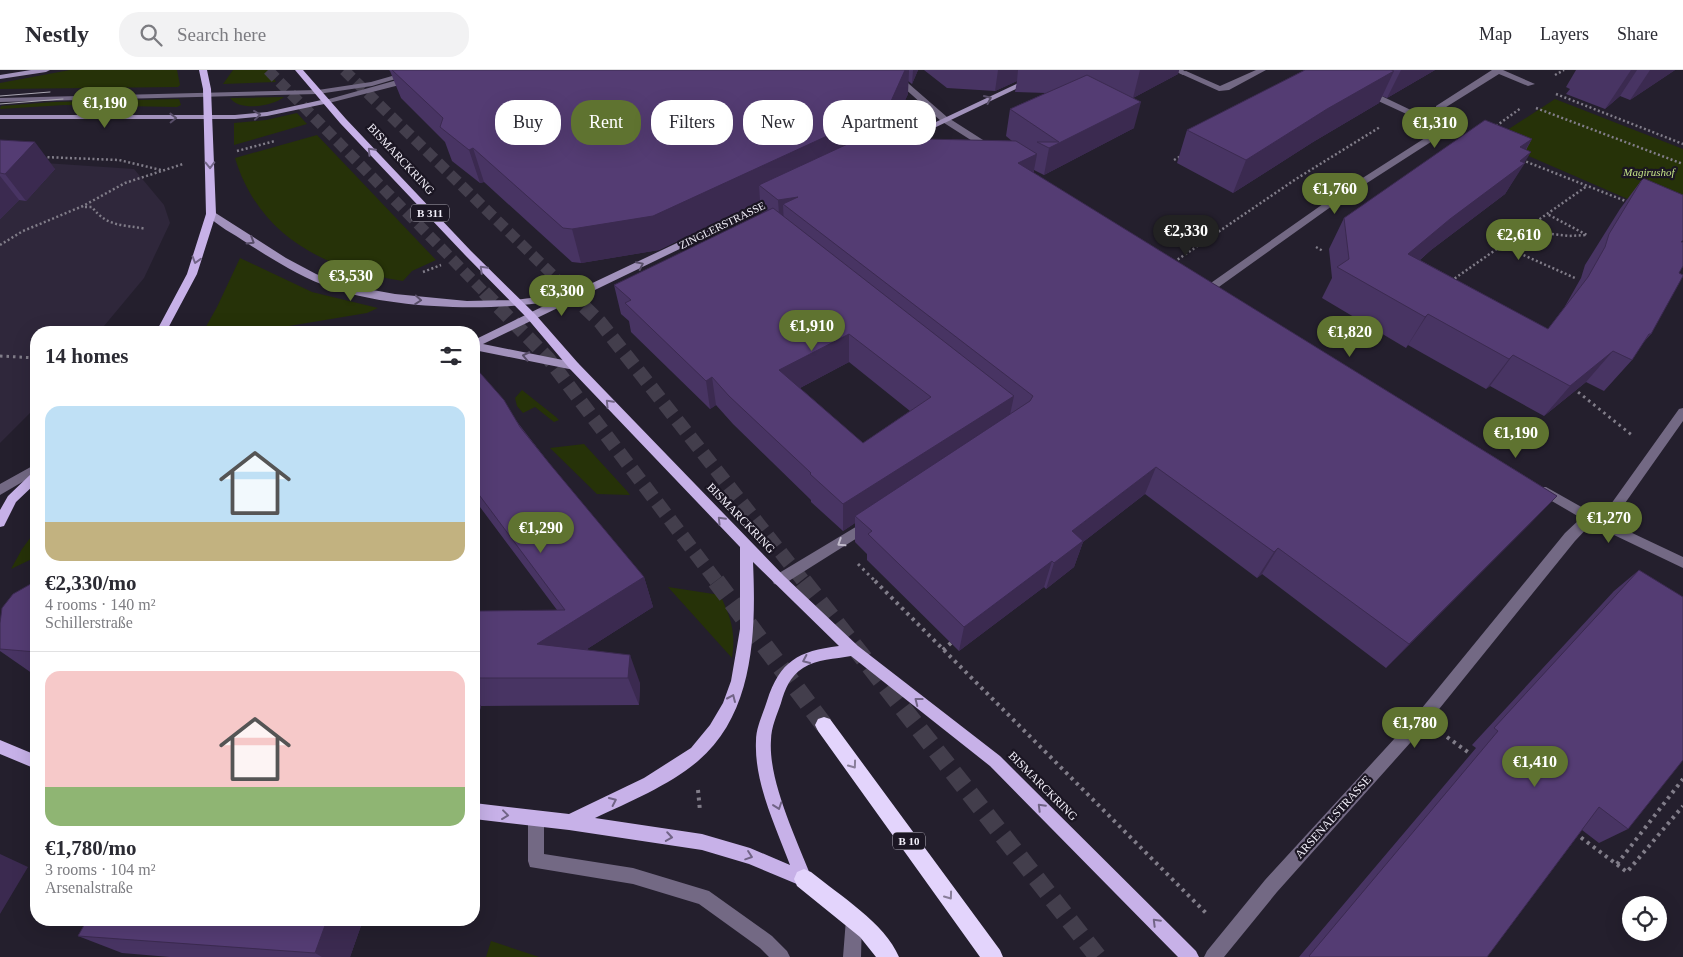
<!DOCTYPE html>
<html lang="en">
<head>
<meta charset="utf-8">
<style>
	:root { --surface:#fff; --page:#f2f2f3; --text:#2b2b33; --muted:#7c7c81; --line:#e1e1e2; --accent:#5f7330 }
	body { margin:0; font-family:Georgia,serif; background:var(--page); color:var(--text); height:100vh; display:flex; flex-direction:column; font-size:19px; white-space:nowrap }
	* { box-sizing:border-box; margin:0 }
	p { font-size:16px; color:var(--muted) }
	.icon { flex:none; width:28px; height:28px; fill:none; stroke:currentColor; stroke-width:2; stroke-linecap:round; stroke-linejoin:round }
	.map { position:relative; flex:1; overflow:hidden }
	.panel { position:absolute; left:30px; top:256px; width:450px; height:600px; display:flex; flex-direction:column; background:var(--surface); border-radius:20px; box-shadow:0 5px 20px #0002 }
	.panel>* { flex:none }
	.hud { position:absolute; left:495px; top:30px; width:475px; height:45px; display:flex; gap:10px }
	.controls { position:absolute; left:1622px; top:826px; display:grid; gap:10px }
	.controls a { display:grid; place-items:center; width:45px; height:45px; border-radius:50%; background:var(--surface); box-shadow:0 5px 20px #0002; font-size:25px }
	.price { position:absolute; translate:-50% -42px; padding:0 11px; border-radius:18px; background:var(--accent); color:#fff; font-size:16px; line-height:32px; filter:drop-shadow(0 1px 2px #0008) }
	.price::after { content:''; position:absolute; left:50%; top:30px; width:15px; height:11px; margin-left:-8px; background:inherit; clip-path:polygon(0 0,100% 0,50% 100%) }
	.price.on { background:#222; color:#fff }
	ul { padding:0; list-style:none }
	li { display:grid; align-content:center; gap:10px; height:265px; padding:0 15px }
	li+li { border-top:1px solid var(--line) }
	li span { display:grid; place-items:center; height:155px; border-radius:15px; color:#555 }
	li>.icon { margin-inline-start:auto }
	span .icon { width:90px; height:90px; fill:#fffc; stroke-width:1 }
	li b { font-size:21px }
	h2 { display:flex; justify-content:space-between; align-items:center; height:60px; padding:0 15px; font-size:21px }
	.tag { padding:0 18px; border-radius:20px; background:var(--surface); box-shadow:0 5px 20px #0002; font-size:18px; line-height:45px }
	.tag.on { background:var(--accent); color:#fff }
	header { display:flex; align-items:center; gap:30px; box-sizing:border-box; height:70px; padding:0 25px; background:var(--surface); border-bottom:1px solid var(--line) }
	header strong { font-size:24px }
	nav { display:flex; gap:28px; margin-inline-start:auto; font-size:18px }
	.search { width:350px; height:45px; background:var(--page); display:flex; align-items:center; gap:12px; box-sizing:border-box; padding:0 18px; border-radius:20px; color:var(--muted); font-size:19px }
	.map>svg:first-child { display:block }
</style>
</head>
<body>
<header>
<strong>Nestly</strong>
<div class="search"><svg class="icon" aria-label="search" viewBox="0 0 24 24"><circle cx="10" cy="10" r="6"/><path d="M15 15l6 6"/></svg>Search here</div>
<nav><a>Map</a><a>Layers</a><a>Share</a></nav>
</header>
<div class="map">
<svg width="1683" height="887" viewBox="0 0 1683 887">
	<rect width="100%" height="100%" fill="#241f2d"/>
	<path fill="#2f273b" d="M0,90L134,99L164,135L170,153L144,208L99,262H36V337L0,373Z"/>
	<path fill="#263208" d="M70,0H177L180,15L178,17L0,19V13Z
		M233,0H268L276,12L223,14Z
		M284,27C273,36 240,42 230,28Z
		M179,29L181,35L177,37L64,35L0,39L1,36L53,32Z
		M1555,29L1683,79V153L1492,70Z
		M297,43L307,54L234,75V53L266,50Z
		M317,65L436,190L412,201L403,211C326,200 259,167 235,88Z
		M240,188L312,222L378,238L367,243L289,256L263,262H203L217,237Z
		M522,320L556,347L559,350L554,352L535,337L523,343L517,336L515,328Z
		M584,374L627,421L630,425L597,424L550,378Z
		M36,460V487L11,499L22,479Z
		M668,517L720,525C731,547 736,563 732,588Z
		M491,871L539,887H486Z"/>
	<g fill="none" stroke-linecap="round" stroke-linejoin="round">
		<path stroke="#433e4c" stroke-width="11" stroke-dasharray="11 5.5" stroke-linecap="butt" d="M268,0L485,223
			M344,0L571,223"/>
		<path stroke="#433e4c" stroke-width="14" stroke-dasharray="14 7" stroke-linecap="butt" d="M484,222L548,288L717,512
			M569,222L600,252L804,512"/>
		<path stroke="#433e4c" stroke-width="18" stroke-dasharray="18 9" stroke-linecap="butt" d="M716,511L824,655
			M803,511L1098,887"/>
		<path stroke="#817d89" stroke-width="2.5" stroke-dasharray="2 2.5" stroke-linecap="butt" d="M1555,5L1564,0
			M1556,24L1683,74
			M1536,38L1683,94
			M1496,56L1521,38
			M237,81L275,71
			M43,87L119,90L161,100
			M1174,90L1181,86
			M1522,90L1628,132
			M85,137H92C108,158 123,154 146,159
			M1525,161L1569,166L1587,165L1547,144
			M0,175L23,161L83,136L125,113L183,94
			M1503,176L1575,208
			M1316,177L1323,181
			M1174,192L1296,109L1380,57
			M423,202L441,195
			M1451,211L1587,116"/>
		<path stroke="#817d89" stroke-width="3" stroke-dasharray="2.5 4" stroke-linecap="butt" d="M0,286L36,288
			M1573,318L1633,366
			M858,494L876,512"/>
		<path stroke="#817d89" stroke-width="4" stroke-dasharray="3 4.5" stroke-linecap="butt" d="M875,511L1207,844
			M943,580L951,573
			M1447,667L1472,685
			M698,720L700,741
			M1575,763L1627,802L1683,736
			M1617,794L1683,709"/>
		<path fill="#736984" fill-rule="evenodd" d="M413,0H426L372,16L318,24L0,32V28L318,20L371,12Z
			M1173,0H1183L1187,3L1183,5Z
			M36,394V404L0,425V414Z
			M536,741L542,743L544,749V784L633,798L709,821L772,866L787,881L790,887H769L760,878L699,834L633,814L530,797L528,791V749L530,743Z
			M854,841L860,843L862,849L861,887H843L846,849L848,843Z"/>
		<path fill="#736984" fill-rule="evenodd" d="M433,0H445L423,9L329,33L322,31Z
			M884,0H893L947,47L994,77V81H988L941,51Z
			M1256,0H1266L1229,20L1219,21L1179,3L1186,1L1220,16Z
			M1492,0H1503L1535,14L1528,16L1499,4L1443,39L1449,59L1448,61L1339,131L1216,219H1208V215L1333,127L1439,59L1363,24V20H1369L1438,53L1436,46V36Z
			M1683,338V351L1611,453L1683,487V498L1591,454L1575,471L1427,654L1277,822L1224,887H1204L1207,881L1265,810L1417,644L1565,463L1581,448L1538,423L1536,420L1538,417H1546L1601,448L1679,339Z
			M869,449L873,450L875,454L873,458L784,514L779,515L774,514L772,510L774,506Z"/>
		<path fill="#a292bc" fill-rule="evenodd" d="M31,0H50L46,2L0,9V5Z
			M1046,0H1056L892,78L885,76Z
			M326,29H329V33L267,46L235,49H0V45H235L267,42Z
			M776,126L781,129L779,131L483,274L578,293L579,296L574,300L474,280V270L554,231C489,242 393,239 331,218C301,207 273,190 247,173C234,164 217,156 206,144L211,141L214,142L286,188L316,204L345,215L395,224L467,231L515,230L561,224L565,226Z"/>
		<path fill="#c7b1e8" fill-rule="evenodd" d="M199,0H207L211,19L216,144L197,204L166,262H156L187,204L206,144L203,19Z
			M295,0H303L346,49L471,181L535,244L578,293L784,506L858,576L1000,686L1196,881L1199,887H1178L990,696L851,586C835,589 817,589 803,598C790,606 785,619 781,633C777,645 771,657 771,670C768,711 797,770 812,809L810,815L804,817L749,794L702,780L569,760L474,749V733L569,744L644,708L691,678L710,655L723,633L731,611L740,559V477L570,299L527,248L465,185L340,53ZM753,492L839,576C798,581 780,591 767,631C763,644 756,657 756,671C754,713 776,757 790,795L750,778L702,764L595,748C629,732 670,715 698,691C755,643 756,559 753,492Z
			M36,401V413L16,432L4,456L0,457V440L8,426L32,403Z
			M0,670L36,685V699L0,684Z"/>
		<path fill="#e3d4fc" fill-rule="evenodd" d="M824,647L830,649L1000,880L1003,887H980L818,661L815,655L818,649Z
			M804,799L811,802C839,825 885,853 899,887H876L860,867L797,816L794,809L797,802Z"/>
		<path stroke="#a9a6b1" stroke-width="1" d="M0,26L50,22
			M0,34L63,29"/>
	</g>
	<path fill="#483463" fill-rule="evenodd" d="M389,0H918L912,14L908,11V24L887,68L1012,71L1006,66L1010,39L1046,23L1015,22L1017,11L995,21L947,18L924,0H1179L1178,4L1133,28L1134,58L1044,105L1034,100V103L1557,426L1386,598L1262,504L1257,508L1145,424L1083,472L1074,497L1046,519L1044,517L959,581L867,490V484L855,472V453L843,461L811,432V430L733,354L716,335L710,339L631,262L629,251L621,244L614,215L762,144L761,143L760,131L659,180L581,193L572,192L484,112L480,113L452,91L445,72L401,28L390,1ZM849,292L910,341L863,373L800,318Z
		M1305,0H1435L1387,28L1382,26L1379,33L1313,72L1233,123L1177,93L1187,60Z
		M1576,0H1675L1630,30L1620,26L1605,39L1566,24L1570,19L1566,17Z
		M1532,69L1526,80L1524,93L1505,124L1431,180L1420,190L1548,259L1564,238L1581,208L1585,195L1620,139L1643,108L1679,203L1651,264L1642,274L1632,290L1604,321L1586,312L1544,346L1490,316L1486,319L1408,275L1406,278L1322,228L1332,208L1329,179L1344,148Z
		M0,70L55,99L26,131L19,130L0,149Z
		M474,296L549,393L644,507L653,537L587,579L640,613L639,635L481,636L474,663V560L557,540L474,429Z
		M1639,500L1628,759L1599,773L1582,760L1487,887H1299L1476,678L1472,675L1614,521Z
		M36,511V606L0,581V553Z
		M87,850H363L350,887H170L122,883L78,866Z"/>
	<path fill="#3b2a50" d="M905,0H909L908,24L886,71L759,115L760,131L659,180L581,193L572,159Z
		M913,0H918L912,14Z
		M998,0H1018L1017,11L995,21Z
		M1140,0H1179L1178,4L1133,28Z
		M1401,0H1435L1387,28Z
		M1631,0H1637L1620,26L1605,39Z
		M1650,0H1675L1630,30Z
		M1394,1L1379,33L1313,72L1233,123L1246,90L1327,39Z
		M1141,32L1134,58L1044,105L1049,78Z
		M1532,69L1513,100L1520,77Z
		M35,72L55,99L26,131L5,104Z
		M473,78L484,112L480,113L469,80Z
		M1531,82L1523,95L1525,93L1505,124L1431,180L1390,215L1408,184Z
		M1037,84L1032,111L1018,93Z
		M0,106L19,130L0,149Z
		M798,127L783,134L784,158H780L778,130Z
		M1428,244L1408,275L1406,278L1425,247Z
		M849,264V292L781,328L779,300Z
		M1613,281L1586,312L1544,346L1570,316Z
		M1513,285L1490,316L1486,319L1509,289Z
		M712,307L716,335L710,339L706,311Z
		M1014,326L1008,354L855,446V453L843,461V434Z
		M1156,397L1145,424L1083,472L1074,497L1046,519L1054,493L1072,461Z
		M1557,426L1531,453L1386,598L1409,574Z
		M1278,478L1262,504L1257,508L1274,482Z
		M1052,491L1044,517L959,581L964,557Z
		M644,507L653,537L551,602L537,574Z
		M630,585L640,613L639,635L628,608Z
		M474,625L481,636L474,663Z
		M0,784L28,797L0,844Z
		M327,850H363L350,887H322L315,883Z"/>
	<path fill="#543c73" stroke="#3b2a50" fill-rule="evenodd" d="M392,0H905L888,38L653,146L572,159L563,158L473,78L469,80L440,57L443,48Z
		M1305,0H1391L1394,1L1327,39L1246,90L1187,60Z
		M1087,5L1141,32L1049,78L1037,72H1059L1010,39Z
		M1485,50L1532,69L1520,77L1531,82L1520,91L1525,93L1450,149L1408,184L1548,259L1588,207L1605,177L1609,164L1643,108L1683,125V170L1681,172H1683V196L1679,203L1683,205V206L1651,264H1649L1632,290L1613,281L1570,316L1513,285L1509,289L1428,244L1425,247L1337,197L1349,189L1344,148Z
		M880,59L876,68L1016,71L1037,84L1018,93L1557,426L1409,574L1278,478L1274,482L1156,397L1072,461L1083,471L1054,493L1052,491L964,557L868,464L872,461L855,446L1030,331L1033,326L783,134L798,127L778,130L759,115Z
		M0,70L35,72L5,104L0,103Z
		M773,138L1014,326L843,434L810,404L811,403L729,326L712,307L706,311L625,233L631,230L614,215ZM849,264L931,327L863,373L779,300Z
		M474,296L504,330L520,357L549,393L644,507L537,574L630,585L628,608H474V560L479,541L565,540L474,418Z
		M1639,500L1683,527V690L1628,759L1599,737L1487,887H1310L1309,886L1498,661L1494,658Z
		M36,511V582L0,579V553L2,538L13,524Z
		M87,850H327L315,883L78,866Z"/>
	<defs><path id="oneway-chevron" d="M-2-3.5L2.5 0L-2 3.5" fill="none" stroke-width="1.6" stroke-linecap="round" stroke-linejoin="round" transform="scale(1.25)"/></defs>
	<g stroke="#584e68">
		<use href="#oneway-chevron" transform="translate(988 29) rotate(-24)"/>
		<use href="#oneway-chevron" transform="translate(257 45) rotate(-6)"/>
		<use href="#oneway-chevron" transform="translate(173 48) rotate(-1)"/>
		<use href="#oneway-chevron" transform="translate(251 171) rotate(32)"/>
		<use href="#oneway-chevron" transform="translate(640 195) rotate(-26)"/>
		<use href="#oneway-chevron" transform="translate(418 230) rotate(4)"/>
		<use href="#oneway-chevron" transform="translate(526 286) rotate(-168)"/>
	</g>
	<g stroke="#716486">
		<use href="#oneway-chevron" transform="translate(371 81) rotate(-133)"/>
		<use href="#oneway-chevron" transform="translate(210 95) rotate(89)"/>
		<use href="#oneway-chevron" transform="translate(196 190) rotate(107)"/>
		<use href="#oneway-chevron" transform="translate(483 199) rotate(-135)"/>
		<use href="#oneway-chevron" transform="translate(609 333) rotate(-134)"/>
		<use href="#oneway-chevron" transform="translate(721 450) rotate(-134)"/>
		<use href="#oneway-chevron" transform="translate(806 590) rotate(155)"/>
		<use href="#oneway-chevron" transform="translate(732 628) rotate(-66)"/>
		<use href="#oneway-chevron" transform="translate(918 631) rotate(-142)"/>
		<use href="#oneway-chevron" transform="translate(613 731) rotate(-25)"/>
		<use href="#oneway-chevron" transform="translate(778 736) rotate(71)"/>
		<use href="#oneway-chevron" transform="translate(1041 737) rotate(-135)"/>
		<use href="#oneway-chevron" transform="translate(505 745) rotate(7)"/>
		<use href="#oneway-chevron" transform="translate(669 767) rotate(9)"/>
		<use href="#oneway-chevron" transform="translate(749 786) rotate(19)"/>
		<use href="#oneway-chevron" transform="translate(1156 852) rotate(-135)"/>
	</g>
	<use stroke="#c0bacb" href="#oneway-chevron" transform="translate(841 473) rotate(147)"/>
	<g stroke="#897e9a">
		<use href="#oneway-chevron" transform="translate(853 695) rotate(54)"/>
		<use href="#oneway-chevron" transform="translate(949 826) rotate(54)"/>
	</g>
	<g text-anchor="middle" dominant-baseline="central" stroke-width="4.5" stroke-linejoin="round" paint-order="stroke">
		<g font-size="11" font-style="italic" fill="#c3e286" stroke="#1b1623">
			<text x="1649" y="102">Magirushof</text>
		</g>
		<g fill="#1b1623" stroke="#b2afba" stroke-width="1">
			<rect x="411" y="134.5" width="38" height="17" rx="4"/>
			<rect x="893" y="762.5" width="32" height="17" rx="4"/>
		</g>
		<g font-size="11" font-weight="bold" fill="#f3f0fa">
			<text x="430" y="143">B 311</text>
			<text x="909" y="771">B 10</text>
		</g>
		<g font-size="11" fill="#f3f0fa" stroke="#1b1623">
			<text transform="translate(722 155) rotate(-26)">ZINGLERSTRASSE</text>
		</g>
		<g font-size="12" fill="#f3f0fa" stroke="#1b1623">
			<text transform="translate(401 89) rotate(47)">BISMARCKRING</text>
			<text transform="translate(741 448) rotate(46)">BISMARCKRING</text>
			<text transform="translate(1043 716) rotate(45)">BISMARCKRING</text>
			<text transform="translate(1333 747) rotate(-48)">ARSENALSTRASSE</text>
		</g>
	</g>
</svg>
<div class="controls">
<a><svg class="icon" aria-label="locate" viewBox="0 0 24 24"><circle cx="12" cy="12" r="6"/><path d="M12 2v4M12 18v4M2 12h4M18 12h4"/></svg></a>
</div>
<b class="price" style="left:105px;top:59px">€1,190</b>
<b class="price" style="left:1435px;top:79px">€1,310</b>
<b class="price" style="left:1335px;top:145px">€1,760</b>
<b class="price on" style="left:1186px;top:187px">€2,330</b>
<b class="price" style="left:1519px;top:191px">€2,610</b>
<b class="price" style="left:351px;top:232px">€3,530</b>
<b class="price" style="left:562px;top:247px">€3,300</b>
<b class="price" style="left:812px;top:282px">€1,910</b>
<b class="price" style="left:1350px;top:288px">€1,820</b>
<b class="price" style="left:1516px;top:389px">€1,190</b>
<b class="price" style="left:1609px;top:474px">€1,270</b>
<b class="price" style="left:541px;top:484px">€1,290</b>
<b class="price" style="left:1415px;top:679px">€1,780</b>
<b class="price" style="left:1535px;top:718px">€1,410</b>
<div class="hud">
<a class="tag">Buy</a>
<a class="tag on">Rent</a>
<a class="tag">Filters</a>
<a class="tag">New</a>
<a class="tag">Apartment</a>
</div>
<section class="panel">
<h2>14 homes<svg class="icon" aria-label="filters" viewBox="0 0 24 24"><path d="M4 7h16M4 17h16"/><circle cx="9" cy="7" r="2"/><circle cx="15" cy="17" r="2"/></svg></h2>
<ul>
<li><span style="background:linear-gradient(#bfe0f5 75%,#c2b280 0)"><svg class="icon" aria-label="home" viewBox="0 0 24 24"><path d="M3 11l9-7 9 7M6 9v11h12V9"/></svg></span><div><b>€2,330/mo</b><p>4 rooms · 140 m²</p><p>Schillerstraße</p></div></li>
<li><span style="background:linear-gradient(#f6c9c9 75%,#8fb573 0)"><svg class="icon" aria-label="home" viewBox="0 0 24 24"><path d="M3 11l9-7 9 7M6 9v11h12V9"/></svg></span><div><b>€1,780/mo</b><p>3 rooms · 104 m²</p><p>Arsenalstraße</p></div></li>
</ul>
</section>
</div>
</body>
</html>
